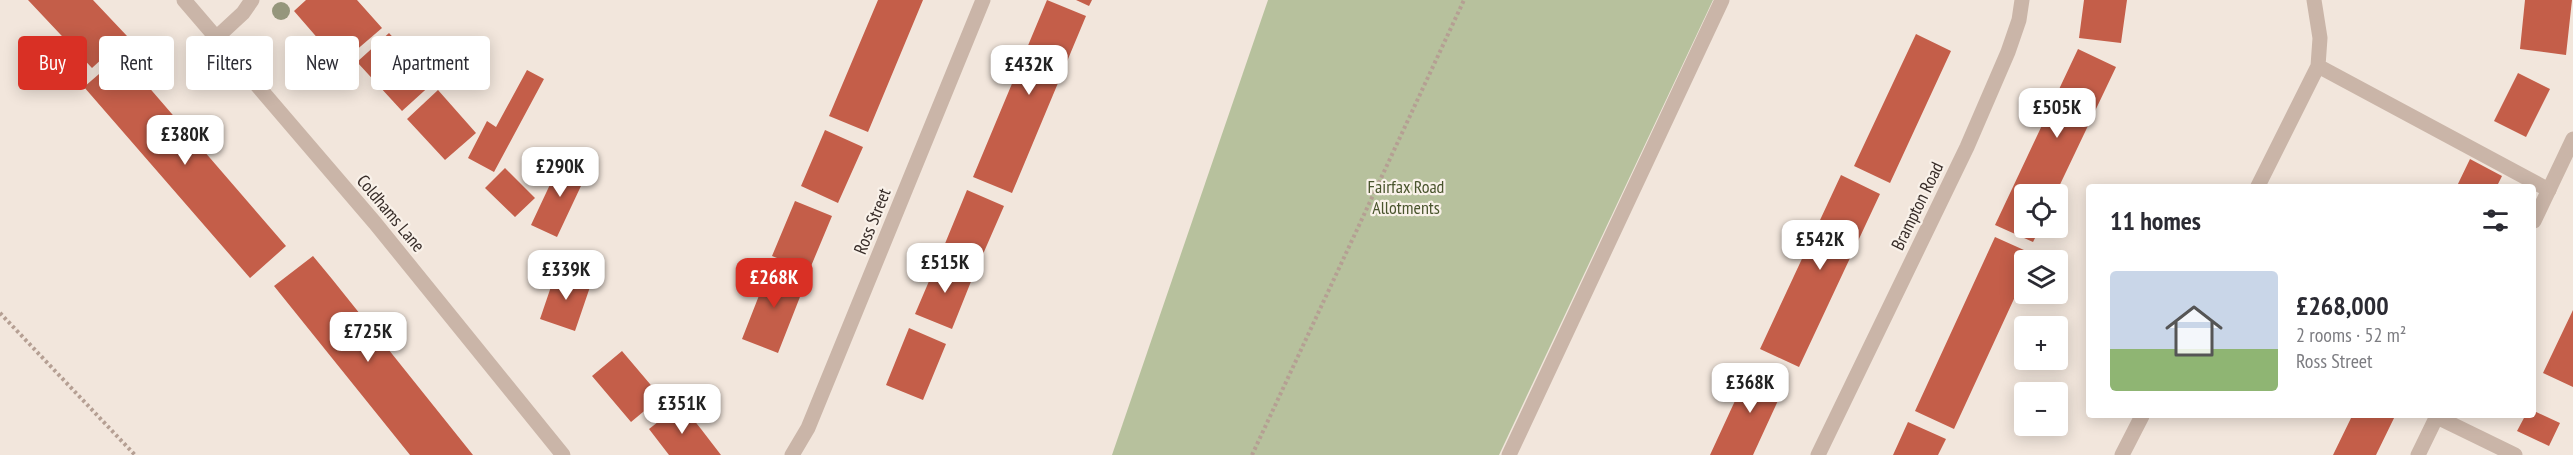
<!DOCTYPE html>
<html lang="en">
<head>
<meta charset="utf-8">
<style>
	:root { --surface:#fff; --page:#f2f2f3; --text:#2b2b33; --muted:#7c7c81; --line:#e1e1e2; --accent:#d93025 }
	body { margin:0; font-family:"PT Sans Narrow",sans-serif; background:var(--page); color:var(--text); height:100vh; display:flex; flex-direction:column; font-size:22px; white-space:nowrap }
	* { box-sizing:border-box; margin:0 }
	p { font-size:20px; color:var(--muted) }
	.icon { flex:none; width:33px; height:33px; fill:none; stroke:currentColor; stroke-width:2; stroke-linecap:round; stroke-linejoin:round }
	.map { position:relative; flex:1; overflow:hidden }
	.sheet { position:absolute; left:2086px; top:184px; width:450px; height:234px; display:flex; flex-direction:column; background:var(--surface); border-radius:6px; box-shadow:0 3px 15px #0003 }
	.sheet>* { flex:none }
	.guide { position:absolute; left:18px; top:36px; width:570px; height:54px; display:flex; gap:12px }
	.controls { position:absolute; left:2014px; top:184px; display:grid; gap:12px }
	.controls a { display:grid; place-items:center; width:54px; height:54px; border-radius:6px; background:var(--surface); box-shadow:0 3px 15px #0003; font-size:30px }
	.price { position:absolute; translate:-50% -51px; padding:0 14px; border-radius:12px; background:#fff; color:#222; font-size:20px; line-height:39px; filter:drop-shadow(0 2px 3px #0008) }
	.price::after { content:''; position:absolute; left:50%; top:36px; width:18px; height:14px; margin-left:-9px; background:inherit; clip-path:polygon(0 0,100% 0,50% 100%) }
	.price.current { background:var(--accent); color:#fff }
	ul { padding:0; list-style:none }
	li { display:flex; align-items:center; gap:18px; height:150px; padding:0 24px }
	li+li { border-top:2px solid var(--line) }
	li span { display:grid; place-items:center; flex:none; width:168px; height:120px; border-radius:6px; color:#555 }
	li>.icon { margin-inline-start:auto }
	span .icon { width:72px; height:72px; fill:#fffc; stroke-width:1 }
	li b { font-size:26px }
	h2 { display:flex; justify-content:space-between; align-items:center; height:72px; padding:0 24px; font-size:26px }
	.chip { padding:0 21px; border-radius:6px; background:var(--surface); box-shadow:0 3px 15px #0003; font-size:21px; line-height:54px }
	.chip.current { background:var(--accent); color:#fff }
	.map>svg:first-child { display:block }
</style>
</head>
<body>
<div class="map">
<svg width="2573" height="455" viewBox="0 0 2573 455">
	<rect width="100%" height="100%" fill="#f2e6dc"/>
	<path fill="#b7c19d" d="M1268,0H1713L1499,455H1112Z"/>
	<path fill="#c45e49" d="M28,0H93L127,36L92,68Z
		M306,0H357L382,28L340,64L294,11Z
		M878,0H923L868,132L829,116Z
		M1047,0L1086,16L1012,193L973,177Z
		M1076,0H1092L1089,6Z
		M2084,0H2127L2121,43L2079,38Z
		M2525,0H2572L2566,55L2520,49Z
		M389,33L434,82L402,111L357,62Z
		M1916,34L1951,51L1890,183L1854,166Z
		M2078,49L2116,67L2055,195H2025V228H2040L2033,242L1995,225Z
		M121,55L286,246L250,278L84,87Z
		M527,70L544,79L494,172L468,158L487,121L496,127Z
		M2518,73L2550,89L2526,137L2494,121Z
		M438,90L476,133L445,160L407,119Z
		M825,130L863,147L838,203L801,186Z
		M562,159L588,171L557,237L531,225Z
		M2470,159L2502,176L2496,188H2456Z
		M505,168L535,198L515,217L485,188Z
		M1841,175L1880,194L1799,367L1760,349Z
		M967,190L1004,206L980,261L944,246Z
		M795,201L832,216L809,271L772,256Z
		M1995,237L2035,255L2032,261H2025V275L1954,429L1915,411Z
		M313,256L332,279L473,455H410L406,450L274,286Z
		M938,260L974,274L952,329L915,314Z
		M771,265L807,279L778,353L742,339Z
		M556,272L591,284L575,331L540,319Z
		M2573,310V387L2543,373Z
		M909,328L946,344L923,400L886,385Z
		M622,351L661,397L631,422L592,376Z
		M1752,364L1787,381L1753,455H1710Z
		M681,404L701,429L721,455H669L649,429Z
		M2534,411L2560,423L2549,446L2517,431L2525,416H2534Z
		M2352,416H2395L2376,455H2333Z
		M1908,422L1946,439L1938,455H1893Z"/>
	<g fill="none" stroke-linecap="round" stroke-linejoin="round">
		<path stroke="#b59f93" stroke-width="4" stroke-dasharray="3 3" stroke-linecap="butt" d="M0,313L135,455
			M1252,455L1464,0"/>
		<path stroke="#cab5a8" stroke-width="15" d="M2318,66L2549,190
			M2257,188L2318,66L2320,38L2314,0
			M1509,455L1722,0
			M2122,455L2142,416"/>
		<path stroke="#cab5a8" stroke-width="15" d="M216,38L243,13L252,0
			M2534,221L2573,139
			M2437,417L2515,455
			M792,455L808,428L983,0
			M1818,455L1967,147L2008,52L2019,20L2022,0
			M2418,455L2437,416"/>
		<path stroke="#cab5a8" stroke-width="15" d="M184,0L375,223L563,455"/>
	</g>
	<circle fill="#95967c" cx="281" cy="11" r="9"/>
	<g text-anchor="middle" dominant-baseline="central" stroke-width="4.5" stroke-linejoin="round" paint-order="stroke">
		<g font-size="18" fill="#49542d" stroke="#f9f1e9">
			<text x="1406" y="186">Fairfax Road<tspan x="1406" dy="21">Allotments</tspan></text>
		</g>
		<g font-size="18" fill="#372c28" stroke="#f9f1e9">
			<text transform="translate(1917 206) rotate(-64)">Brampton Road</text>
			<text transform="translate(391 213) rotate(50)">Coldhams Lane</text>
			<text transform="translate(872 221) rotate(-68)">Ross Street</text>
		</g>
	</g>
</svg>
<div class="controls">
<a><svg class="icon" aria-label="locate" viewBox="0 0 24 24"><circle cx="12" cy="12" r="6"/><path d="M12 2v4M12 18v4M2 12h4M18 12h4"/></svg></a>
<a><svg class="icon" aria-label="layers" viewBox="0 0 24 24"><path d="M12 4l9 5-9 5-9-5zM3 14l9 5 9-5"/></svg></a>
<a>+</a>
<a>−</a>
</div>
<b class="price" style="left:1029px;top:96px">£432K</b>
<b class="price" style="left:2057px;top:139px">£505K</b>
<b class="price" style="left:185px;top:166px">£380K</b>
<b class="price" style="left:560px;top:198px">£290K</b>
<b class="price" style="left:1820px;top:271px">£542K</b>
<b class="price" style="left:945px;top:294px">£515K</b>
<b class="price" style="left:566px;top:301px">£339K</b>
<b class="price current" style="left:774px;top:309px">£268K</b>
<b class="price" style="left:368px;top:363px">£725K</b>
<b class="price" style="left:1750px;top:414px">£368K</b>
<b class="price" style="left:682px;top:435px">£351K</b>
<div class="guide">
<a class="chip current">Buy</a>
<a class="chip">Rent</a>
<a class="chip">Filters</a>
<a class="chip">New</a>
<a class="chip">Apartment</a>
</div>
<section class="sheet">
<h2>11 homes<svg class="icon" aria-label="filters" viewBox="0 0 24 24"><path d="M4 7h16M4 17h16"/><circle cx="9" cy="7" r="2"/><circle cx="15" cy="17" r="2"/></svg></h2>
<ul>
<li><span style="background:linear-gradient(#c9d6e8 65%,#8fb573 0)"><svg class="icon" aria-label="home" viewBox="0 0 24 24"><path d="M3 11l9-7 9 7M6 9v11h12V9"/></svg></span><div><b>£268,000</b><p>2 rooms · 52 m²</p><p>Ross Street</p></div></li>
</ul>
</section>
</div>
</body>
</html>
